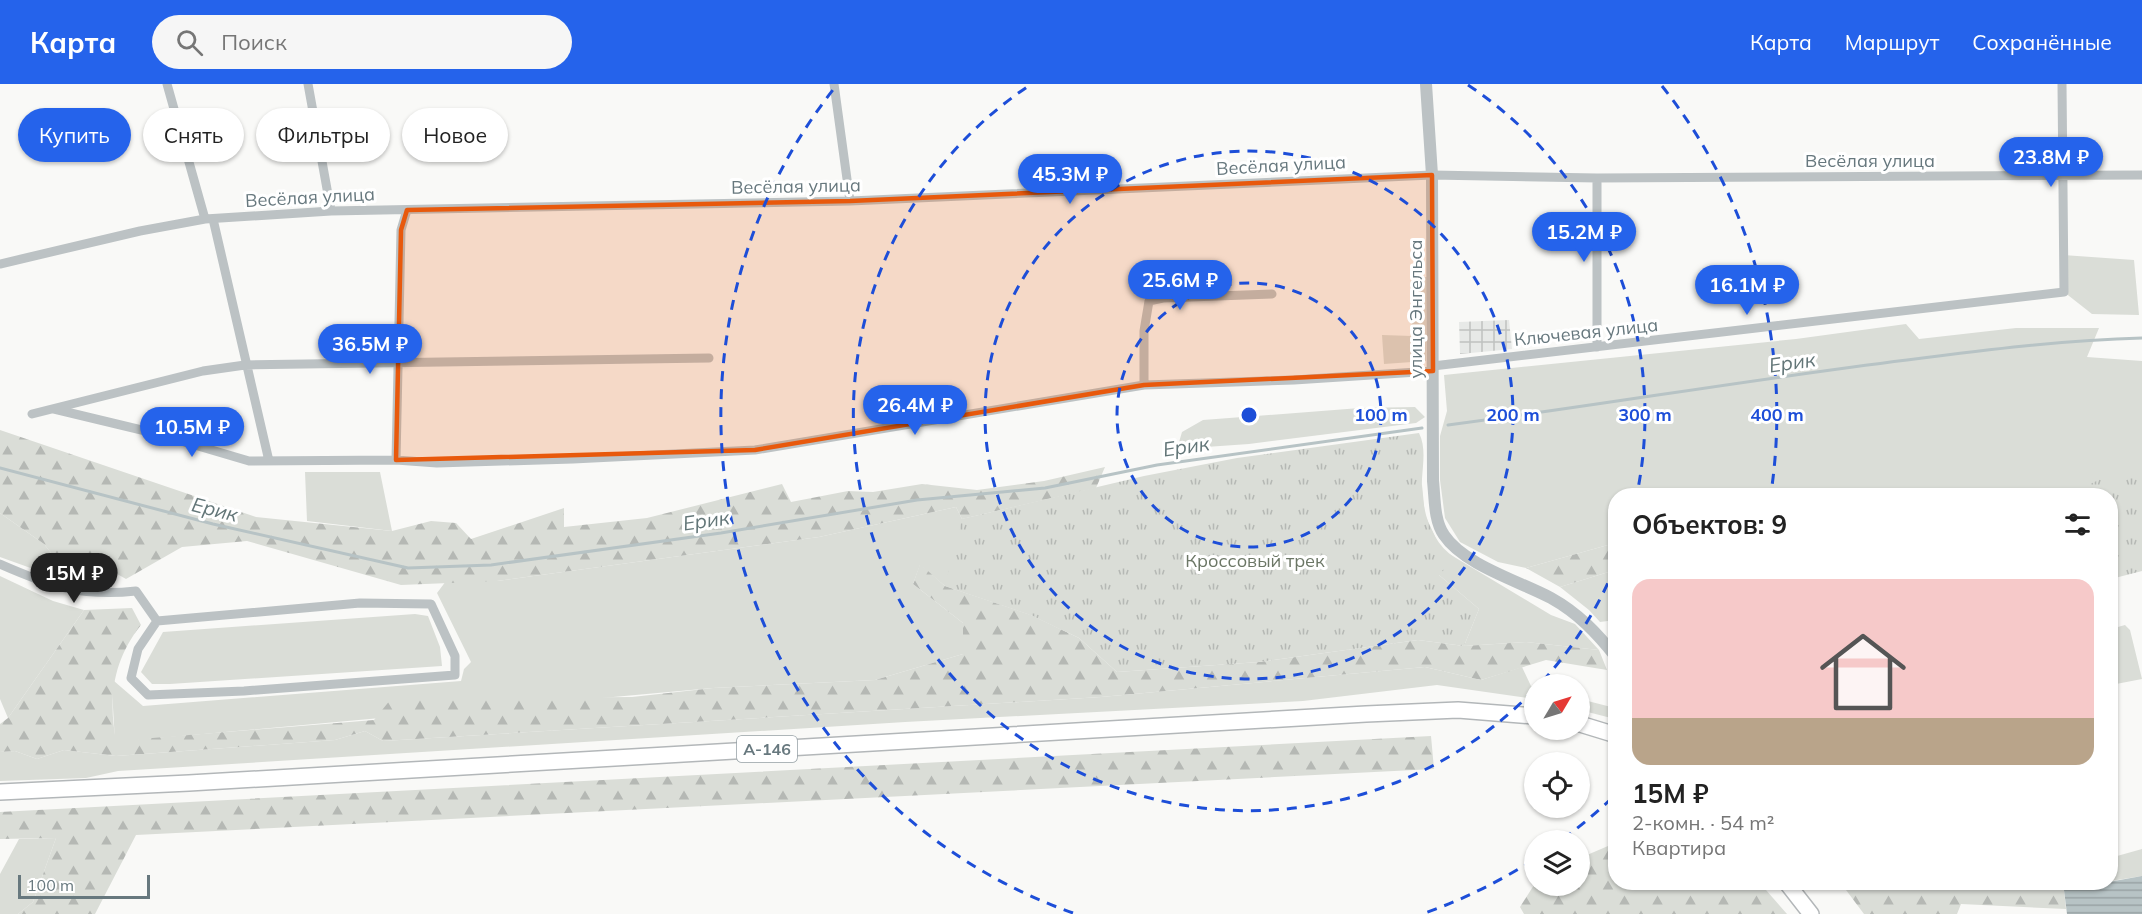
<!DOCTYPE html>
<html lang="ru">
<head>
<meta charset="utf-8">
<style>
	:root { --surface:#fff; --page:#f6f6f6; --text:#222; --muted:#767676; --line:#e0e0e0; --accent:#2563eb }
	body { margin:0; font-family:Mulish,sans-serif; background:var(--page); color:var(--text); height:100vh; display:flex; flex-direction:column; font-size:22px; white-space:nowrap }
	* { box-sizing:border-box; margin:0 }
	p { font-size:20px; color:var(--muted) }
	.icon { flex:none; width:33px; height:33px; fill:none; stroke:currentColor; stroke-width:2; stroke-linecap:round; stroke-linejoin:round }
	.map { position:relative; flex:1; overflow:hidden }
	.drawer { position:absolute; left:1608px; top:404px; width:510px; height:402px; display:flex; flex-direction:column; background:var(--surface); border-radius:24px; box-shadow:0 2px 4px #0004 }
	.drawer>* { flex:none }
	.guide { position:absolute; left:18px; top:24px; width:570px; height:54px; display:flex; gap:12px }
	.needle { width:39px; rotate:52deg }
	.fabs { position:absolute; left:1524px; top:590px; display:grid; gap:12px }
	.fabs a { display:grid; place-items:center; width:66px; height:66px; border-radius:50%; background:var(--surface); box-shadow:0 2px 4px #0004; font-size:30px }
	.scale { position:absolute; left:18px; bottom:15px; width:132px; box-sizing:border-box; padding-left:6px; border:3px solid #67787e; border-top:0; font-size:16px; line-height:21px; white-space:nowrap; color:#67787e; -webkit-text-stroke:4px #fff; paint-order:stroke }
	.price { position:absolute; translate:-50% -51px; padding:0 14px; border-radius:21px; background:var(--accent); color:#fff; font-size:20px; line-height:39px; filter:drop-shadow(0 2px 3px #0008) }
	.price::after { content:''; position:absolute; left:50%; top:36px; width:18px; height:14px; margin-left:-9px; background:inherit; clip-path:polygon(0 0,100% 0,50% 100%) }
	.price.active { background:#222; color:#fff }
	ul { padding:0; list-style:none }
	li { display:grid; align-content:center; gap:12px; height:318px; padding:0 24px }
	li+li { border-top:2px solid var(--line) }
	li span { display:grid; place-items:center; height:186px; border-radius:18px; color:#555 }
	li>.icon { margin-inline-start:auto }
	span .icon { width:108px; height:108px; fill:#fffc; stroke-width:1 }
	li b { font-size:26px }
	h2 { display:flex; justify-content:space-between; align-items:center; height:72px; padding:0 24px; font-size:26px }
	.chip { padding:0 21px; border-radius:27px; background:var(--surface); box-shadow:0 2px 4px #0004; font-size:21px; line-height:54px }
	.chip.active { background:var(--accent); color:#fff }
	header { display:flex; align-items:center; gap:36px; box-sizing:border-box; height:84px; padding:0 30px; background:var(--accent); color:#fff }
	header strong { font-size:28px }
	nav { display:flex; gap:33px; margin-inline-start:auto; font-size:21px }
	.search { width:420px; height:54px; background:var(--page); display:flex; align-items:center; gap:15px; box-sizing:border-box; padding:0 21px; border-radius:33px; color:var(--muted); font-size:22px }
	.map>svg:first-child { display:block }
</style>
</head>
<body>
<header>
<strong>Карта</strong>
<div class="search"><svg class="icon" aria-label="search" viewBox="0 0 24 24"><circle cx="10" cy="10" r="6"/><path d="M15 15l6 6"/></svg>Поиск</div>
<nav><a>Карта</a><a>Маршрут</a><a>Сохранённые</a></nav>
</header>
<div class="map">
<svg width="2142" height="830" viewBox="0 0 2142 830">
	<defs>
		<pattern id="industrial-grid" width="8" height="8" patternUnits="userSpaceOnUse" patternTransform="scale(1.5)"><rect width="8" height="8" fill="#e7e9e7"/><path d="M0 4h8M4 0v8" fill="none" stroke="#bfc2c0"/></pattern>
		<pattern id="forest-firs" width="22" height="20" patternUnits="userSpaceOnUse" patternTransform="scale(1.5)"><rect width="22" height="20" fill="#daddd7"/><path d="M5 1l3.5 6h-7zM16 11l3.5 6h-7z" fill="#b5b8b4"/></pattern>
		<pattern id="park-tufts" width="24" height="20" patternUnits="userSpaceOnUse" patternTransform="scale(1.5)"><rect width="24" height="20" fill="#daddd7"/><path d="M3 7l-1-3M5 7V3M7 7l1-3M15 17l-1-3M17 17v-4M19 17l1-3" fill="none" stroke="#b5b8b4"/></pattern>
		<pattern id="water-rules" width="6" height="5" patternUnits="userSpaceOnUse" patternTransform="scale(1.5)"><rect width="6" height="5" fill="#b7c3c5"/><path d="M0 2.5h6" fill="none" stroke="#99a3a5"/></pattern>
	</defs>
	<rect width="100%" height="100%" fill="#f9f9f7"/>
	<path fill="url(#industrial-grid)" d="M1509,236L1512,265L1460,270L1459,238Z"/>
	<path fill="#daddd7" d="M2063,171L2134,176L2139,231L2092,230L2064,208Z
		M1415,193H1427L1426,277L1384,280L1382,251L1412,252L1411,217Z
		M1906,240L1919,255L2016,244H2099L2087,273L2142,277V436L2110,411H1616L1615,459L1526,484L1498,478L1460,458L1445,434L1440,396V352L1447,327L1444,291L1796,255Z
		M1415,323L1425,333L1416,339L1249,360L1177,365L1182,348L1203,336L1360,324Z
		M305,388H380L392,447L307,437Z
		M1206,401H1422L1425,431L1441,465L1551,531L1575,540L1599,566L1526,558L1464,562L1479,525L1439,491Z
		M956,423L962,435L1016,424L1062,546L1031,531L945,502L920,481L913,500L963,539V570L875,596L713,604L115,658L112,606L114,597L143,622L461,597L464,585L471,578L437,509L446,497H497L819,453Z
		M0,429L44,460L63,484L50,491L0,473Z
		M1615,486V536L1600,538L1589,526L1560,503Z
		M0,492L53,517L84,526L8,634L0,615Z
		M415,530L428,532L440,563L442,582L170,600H152L141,588L163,548Z
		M2125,541L2130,546L2142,595L2111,601V545Z
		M1425,583L1481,596L1522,583L1531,602L1534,603V615L1437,601L1303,617L905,638L118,687L86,694L0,697V668L15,667L37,675L64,666L116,672L335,656L365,647L383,657L1101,613Z
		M1580,615L1615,624V635L1580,626Z
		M56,754L33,818L18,830H0V790L19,755Z
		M2142,765V792L2111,797L2110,774Z"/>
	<path fill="url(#forest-firs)" d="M0,346L256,433L392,447L431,437L456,439L471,455L564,424V443L647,434L782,400L791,418L848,407L873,408L922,400L977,406L1044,397L1105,383L1096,404L962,435L956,423L819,453L497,497L401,501L247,457L182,463L126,495L110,486L63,484L44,460L0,429Z
		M1615,459V486L1560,503L1526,484Z
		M920,480L945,502L1031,531L1079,554L1117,588L1259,578L1418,556L1464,562L1526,558L1599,566L1607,586L1546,576L1481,596L1425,583L1101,613L383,657L365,647L335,656L116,672L64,666L37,675L15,667L0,668V640L8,634L84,526L132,524L141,541C113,576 108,614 116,657L374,636L391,615L632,613L713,604L875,596L963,570V539L913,500Z
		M1431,652L1434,685L136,751L95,830H18L33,818L56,754L0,755V728Z
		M1615,759L1616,798H1759L1787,830H1524L1520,823L1534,801H1580V774Z
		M1840,798H2077L2082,801L2064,806L2066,825L1961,820L1957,830H1864Z"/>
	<path fill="url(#park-tufts)" d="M1419,349C1426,363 1423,379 1422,395C1421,425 1430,457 1455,474L1439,491L1479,525L1464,562L1418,556L1259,578L1117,588L1079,554L1031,531L945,502L962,435L1144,392L1237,374Z
		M2128,382L2142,397V487L2111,495L2110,411H2080L2086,402Z"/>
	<path fill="url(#water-rules)" d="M2142,792V830H2067L2064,806Z"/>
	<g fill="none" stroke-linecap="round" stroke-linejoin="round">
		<path stroke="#b7c3c5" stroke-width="3" d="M1448,341C1601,321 1753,295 1907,276C1985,266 2063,256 2142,254
			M0,384L213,440L408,484L491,481L721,449L917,416L1045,404L1157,381L1422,344"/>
		<defs>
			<path id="trunk" d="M1580,640L1616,651
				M0,708L189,699L1366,630L1458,626L1534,632
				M1786,798L1811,830"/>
		</defs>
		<use href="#trunk" stroke="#b3b7b9" stroke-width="18"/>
		<path stroke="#bcc2c4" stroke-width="9" d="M167,0L205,135
			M308,0L331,127
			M834,0L850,117
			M213,135L269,377
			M0,180L140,147L205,135L331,127L850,117L1432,91L1597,94L2142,91
			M1597,263V94
			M1433,282L2064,208L2062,0
			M1144,301V247L1149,217L1163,214L1272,210
			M54,325L154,349L249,377L396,376L401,146L407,126
			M32,330L203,287L245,281L709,274
			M396,376L437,379L573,375L755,366L1144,301L1294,296L1433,287
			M0,480C50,502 81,513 136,507L157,537
			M360,519L431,520L455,572V591L244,607L148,611L131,594L138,565L157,537Z"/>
		<path stroke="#bcc2c4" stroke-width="12" d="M1426,0L1432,91L1433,397C1435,415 1434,437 1444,451C1464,481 1519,497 1551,514C1578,529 1597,549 1616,573"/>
		<use href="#trunk" stroke="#fff" stroke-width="15"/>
	</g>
	<path fill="#e8590c" fill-opacity="0.2" stroke="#e8590c" stroke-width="4.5" stroke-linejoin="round" d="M1432,91L1433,287L1144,301L755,366L396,376L401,146L407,126L850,117Z"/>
	<g fill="none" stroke="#1d4ed8" stroke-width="3" stroke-dasharray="10 8">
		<circle cx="1249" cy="331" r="132"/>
		<circle cx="1249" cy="331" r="264"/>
		<path d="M1615 483A396 396 0 0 1 1541 599M1534 606A396 396 0 1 1 1030 1M1468 1A396 396 0 0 1 1637 410"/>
		<path d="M1612 714A528 528 0 0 1 1563 755M1533 776A528 528 0 0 1 1425 829M1073 829A528 528 0 0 1 836 2M1662 2A528 528 0 0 1 1771 409"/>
	</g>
	<g text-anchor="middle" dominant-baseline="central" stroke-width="6" stroke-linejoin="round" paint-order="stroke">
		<rect fill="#fff" stroke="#95a0a5" stroke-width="1.5" x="737" y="652" width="60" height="26" rx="4.5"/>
		<g font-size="16" font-weight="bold" fill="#67787e">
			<text x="767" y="665">А-146</text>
		</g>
		<g font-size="18" fill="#67787e" stroke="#fff">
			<text x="1870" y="76">Весёлая улица</text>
			<text transform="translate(1281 81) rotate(-3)">Весёлая улица</text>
			<text transform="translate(796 102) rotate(-1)">Весёлая улица</text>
			<text transform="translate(310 113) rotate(-3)">Весёлая улица</text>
			<text transform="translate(1415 225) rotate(-90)">улица Энгельса</text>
			<text transform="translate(1586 248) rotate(-6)">Ключевая улица</text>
		</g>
		<g font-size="18" fill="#6c7766" stroke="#fff">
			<text x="1255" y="476">Кроссовый трек</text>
		</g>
		<g font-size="20" font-style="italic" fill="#637678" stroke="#fff">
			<text transform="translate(1792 278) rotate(-8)">Ерик</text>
			<text transform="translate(1186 362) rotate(-8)">Ерик</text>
			<text transform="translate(215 425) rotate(14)">Ерик</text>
			<text transform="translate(706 436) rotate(-8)">Ерик</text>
		</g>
	</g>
	<circle cx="1249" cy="331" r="9" fill="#1d4ed8" stroke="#fff" stroke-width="3"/>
	<g font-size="18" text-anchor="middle" font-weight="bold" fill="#1d4ed8" stroke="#fff" stroke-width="6" stroke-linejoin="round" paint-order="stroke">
		<text x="1381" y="337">100 m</text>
		<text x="1513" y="337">200 m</text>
		<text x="1645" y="337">300 m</text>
		<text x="1777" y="337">400 m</text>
	</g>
</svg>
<div class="fabs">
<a><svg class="needle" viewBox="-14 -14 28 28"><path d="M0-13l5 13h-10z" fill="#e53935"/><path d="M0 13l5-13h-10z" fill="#767676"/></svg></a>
<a><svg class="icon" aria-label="locate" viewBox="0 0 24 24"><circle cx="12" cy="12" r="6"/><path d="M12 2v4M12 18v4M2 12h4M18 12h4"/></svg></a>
<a><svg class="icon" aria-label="layers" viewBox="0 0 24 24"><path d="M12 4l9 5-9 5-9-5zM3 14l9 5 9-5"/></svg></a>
</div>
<div class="scale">100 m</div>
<b class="price" style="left:2051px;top:104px">23.8M ₽</b>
<b class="price" style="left:1070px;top:121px">45.3M ₽</b>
<b class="price" style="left:1584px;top:179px">15.2M ₽</b>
<b class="price" style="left:1180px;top:227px">25.6M ₽</b>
<b class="price" style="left:1747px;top:232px">16.1M ₽</b>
<b class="price" style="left:370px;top:291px">36.5M ₽</b>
<b class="price" style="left:915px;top:352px">26.4M ₽</b>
<b class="price" style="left:192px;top:374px">10.5M ₽</b>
<b class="price active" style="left:74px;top:520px">15M ₽</b>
<div class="guide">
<a class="chip active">Купить</a>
<a class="chip">Снять</a>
<a class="chip">Фильтры</a>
<a class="chip">Новое</a>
</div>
<section class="drawer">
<h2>Объектов: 9<svg class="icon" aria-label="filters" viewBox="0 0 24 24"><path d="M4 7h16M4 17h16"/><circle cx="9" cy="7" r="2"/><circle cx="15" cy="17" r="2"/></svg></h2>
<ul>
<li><span style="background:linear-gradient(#f6c9c9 75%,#b9a48a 0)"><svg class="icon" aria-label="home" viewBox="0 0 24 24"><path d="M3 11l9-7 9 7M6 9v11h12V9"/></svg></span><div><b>15M ₽</b><p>2-комн. · 54 m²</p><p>Квартира</p></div></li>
</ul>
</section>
</div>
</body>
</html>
